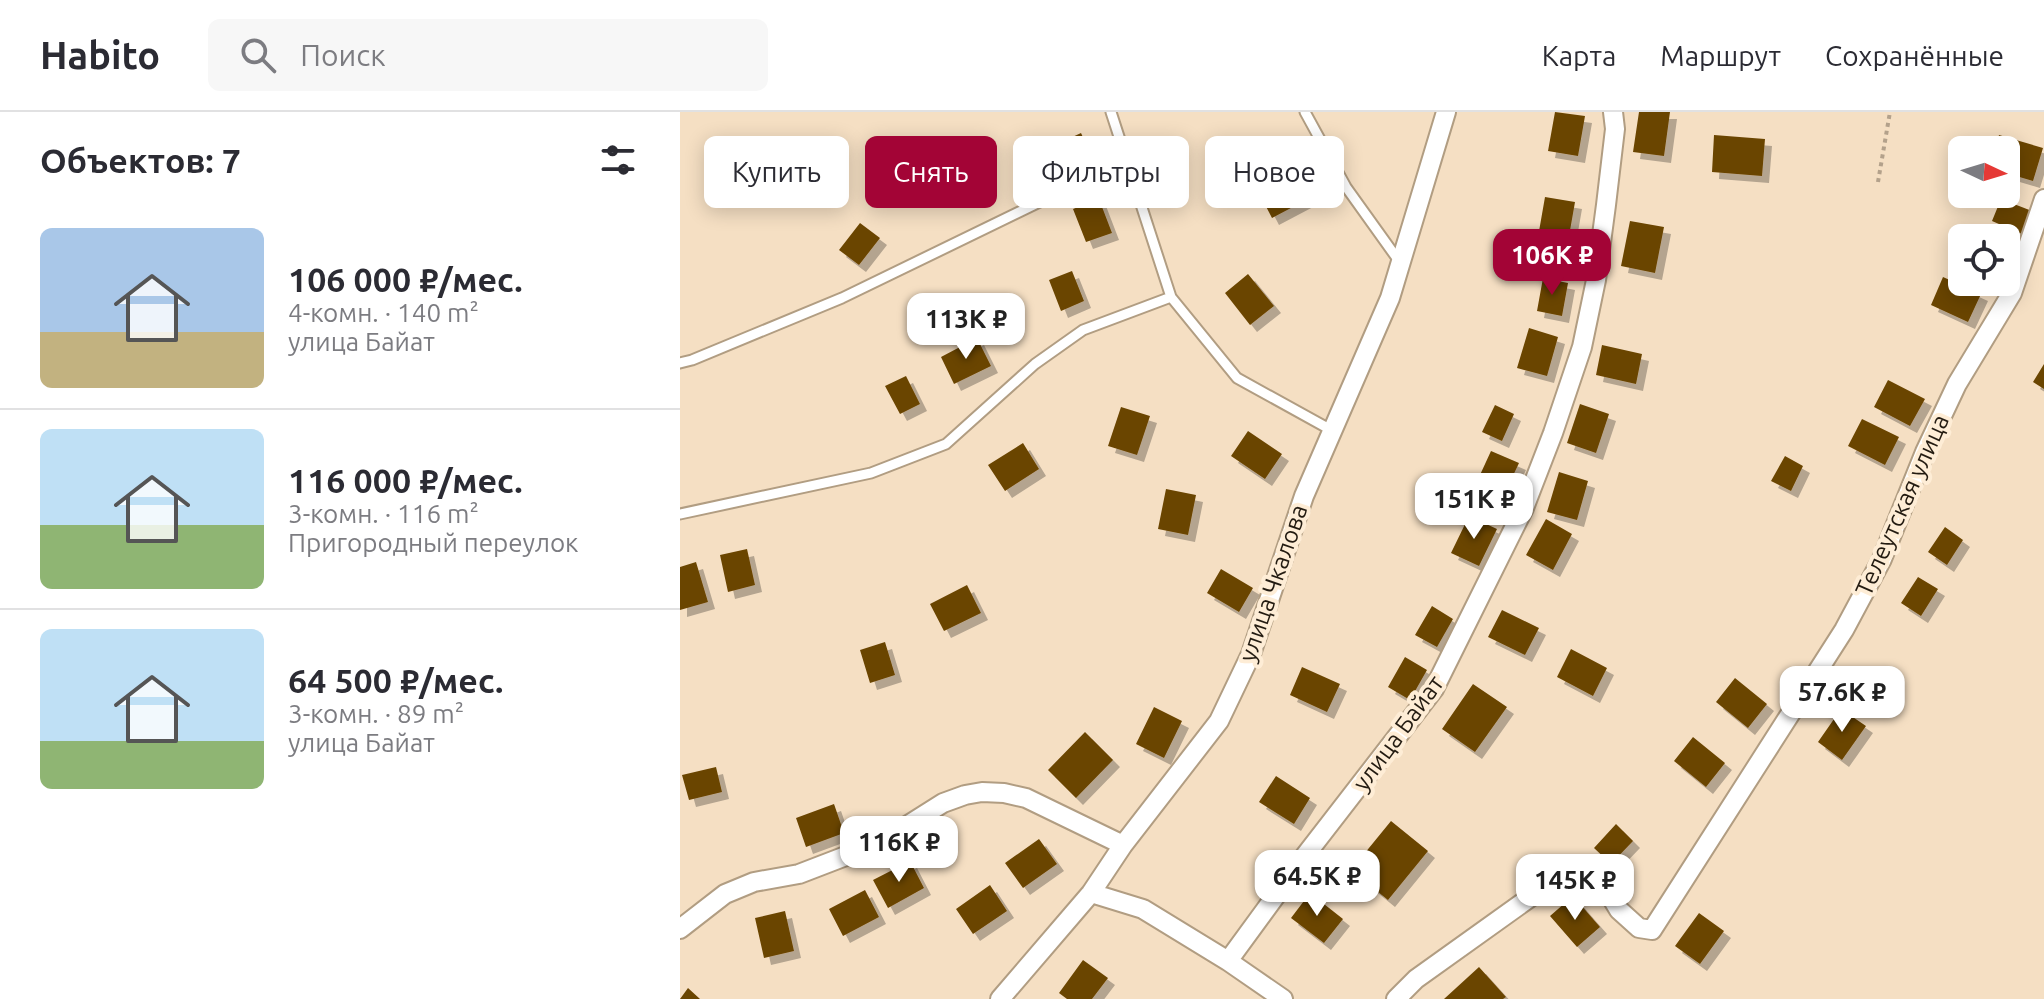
<!DOCTYPE html>
<html lang="ru">
<head>
<meta charset="utf-8">
<style>
	:root { --surface:#fff; --page:#f7f7f7; --text:#2b2b33; --muted:#7c7c81; --line:#e1e1e2; --accent:#a30436 }
	body { margin:0; font-family:Ubuntu,sans-serif; background:var(--page); color:var(--text); height:100vh; display:flex; flex-direction:column; font-size:30px; white-space:nowrap }
	* { box-sizing:border-box; margin:0 }
	p { font-size:26px; color:var(--muted) }
	.icon { flex:none; width:44px; height:44px; fill:none; stroke:currentColor; stroke-width:2; stroke-linecap:round; stroke-linejoin:round }
	.map { position:relative; flex:1; overflow:hidden }
	.panel { display:flex; flex-direction:column; background:var(--surface); width:680px }
	.panel>* { flex:none }
	.guide { position:absolute; left:24px; top:24px; width:760px; height:72px; display:flex; gap:16px }
	.needle { width:52px; rotate:94deg }
	.buttons { position:absolute; left:1268px; top:24px; display:grid; gap:16px }
	.buttons a { display:grid; place-items:center; width:72px; height:72px; border-radius:12px; background:var(--surface); box-shadow:0 4px 20px #0003; font-size:40px }
	.price { position:absolute; translate:-50% -68px; padding:0 18px; border-radius:16px; background:#fff; color:#222; font-size:26px; line-height:52px; filter:drop-shadow(0 2px 4px #0008) }
	.price::after { content:''; position:absolute; left:50%; top:48px; width:24px; height:18px; margin-left:-12px; background:inherit; clip-path:polygon(0 0,100% 0,50% 100%) }
	.price.selected { background:var(--accent); color:#fff }
	ul { padding:0; list-style:none }
	li { display:flex; align-items:center; gap:24px; height:200px; padding:0 40px }
	li+li { border-top:2px solid var(--line) }
	li span { display:grid; place-items:center; flex:none; width:224px; height:160px; border-radius:12px; color:#555 }
	li>.icon { margin-inline-start:auto }
	span .icon { width:96px; height:96px; fill:#fffc; stroke-width:1 }
	li b { font-size:34px }
	h2 { display:flex; justify-content:space-between; align-items:center; height:96px; padding:0 40px; font-size:34px }
	.pill { padding:0 28px; border-radius:12px; background:var(--surface); box-shadow:0 4px 20px #0003; font-size:28px; line-height:72px }
	.pill.selected { background:var(--accent); color:#fff }
	header { display:flex; align-items:center; gap:48px; box-sizing:border-box; height:112px; padding:0 40px; background:var(--surface); border-bottom:2px solid var(--line) }
	header strong { font-size:38px }
	nav { display:flex; gap:44px; margin-inline-start:auto; font-size:28px }
	.search { width:560px; height:72px; background:var(--page); display:flex; align-items:center; gap:20px; box-sizing:border-box; padding:0 28px; border-radius:12px; color:var(--muted); font-size:30px }
	main { display:flex; flex:1; min-height:0 }
	.map>svg:first-child { display:block }
</style>
</head>
<body>
<header>
<strong>Habito</strong>
<div class="search"><svg class="icon" aria-label="search" viewBox="0 0 24 24"><circle cx="10" cy="10" r="6"/><path d="M15 15l6 6"/></svg>Поиск</div>
<nav><a>Карта</a><a>Маршрут</a><a>Сохранённые</a></nav>
</header>
<main>
<section class="panel">
<h2>Объектов: 7<svg class="icon" aria-label="filters" viewBox="0 0 24 24"><path d="M4 7h16M4 17h16"/><circle cx="9" cy="7" r="2"/><circle cx="15" cy="17" r="2"/></svg></h2>
<ul>
<li><span style="background:linear-gradient(#a9c7e8 65%,#c2b280 0)"><svg class="icon" aria-label="home" viewBox="0 0 24 24"><path d="M3 11l9-7 9 7M6 9v11h12V9"/></svg></span><div><b>106 000 ₽/мес.</b><p>4-комн. · 140 m²</p><p>улица Байат</p></div></li>
<li><span style="background:linear-gradient(#bfe0f5 60%,#8fb573 0)"><svg class="icon" aria-label="home" viewBox="0 0 24 24"><path d="M3 11l9-7 9 7M6 9v11h12V9"/></svg></span><div><b>116 000 ₽/мес.</b><p>3-комн. · 116 m²</p><p>Пригородный переулок</p></div></li>
<li><span style="background:linear-gradient(#bfe0f5 70%,#8fb573 0)"><svg class="icon" aria-label="home" viewBox="0 0 24 24"><path d="M3 11l9-7 9 7M6 9v11h12V9"/></svg></span><div><b>64 500 ₽/мес.</b><p>3-комн. · 89 m²</p><p>улица Байат</p></div></li>
</ul>
</section>
<div class="map">
<svg width="1364" height="887" viewBox="0 0 1364 887">
	<defs>
		<filter id="shadow"><feDropShadow dx="7" dy="7" stdDeviation="0" flood-color="#0004"/></filter>
	</defs>
	<rect width="100%" height="100%" fill="#f5dfc3"/>
	<path fill="#6b4500" filter="url(#shadow)" d="M875,0L905,4L898,44L868,39Z
		M959,0H990L984,44L953,40Z
		M401,21L418,58L390,71L373,34Z
		M1034,23L1085,27L1082,64L1032,60Z
		M1319,23L1363,36L1353,69L1326,61V38H1315Z
		M615,60L628,87L592,106L578,79Z
		M865,85L895,90L888,130L858,125Z
		M419,87L432,121L406,130L393,97Z
		M1321,87L1352,99L1342,122L1312,109Z
		M950,109L984,115L975,161L941,154Z
		M180,111L200,126L179,153L159,138Z
		M392,159L404,189L381,199L369,168Z
		M568,162L594,194L570,213L545,181Z
		M1263,165L1301,182L1288,210L1251,193Z
		M863,166L888,171L882,204L857,199Z
		M849,216L878,225L867,264L837,256Z
		M297,226L311,254L274,272L261,245Z
		M922,233L962,242L956,272L916,263Z
		M1364,252V277L1353,270Z
		M226,264L240,292L220,302L205,274Z
		M1208,268L1245,287L1230,314L1194,295Z
		M900,292L929,302L916,341L887,331Z
		M815,293L834,302L822,329L802,320Z
		M441,295L470,304L457,343L428,334Z
		M1182,307L1219,325L1205,353L1168,334Z
		M568,319L602,342L585,367L551,344Z
		M343,331L359,357L325,379L308,353Z
		M811,339L839,351L821,389L794,376Z
		M1105,344L1123,354L1111,379L1091,369Z
		M879,360L908,369L897,408L867,400Z
		M486,377L516,383L508,423L478,417Z
		M789,404L817,417L799,454L771,441Z
		M866,407L892,422L873,458L846,443Z
		M1265,415L1283,428L1267,453L1248,440Z
		M67,437L75,473L48,480L40,443Z
		M16,450L28,490L0,498V455Z
		M541,457L573,476L559,500L527,481Z
		M1238,465L1258,477L1241,504L1221,491Z
		M287,473L301,501L264,519L250,492Z
		M752,494L773,507L757,535L735,523Z
		M822,498L859,516L845,543L808,525Z
		M205,530L215,563L190,571L180,538Z
		M891,537L927,556L913,584L877,565Z
		M725,545L747,558L730,588L708,575Z
		M622,555L660,572L647,600L610,583Z
		M1055,566L1087,592L1068,616L1036,590Z
		M793,572L827,595L795,640L762,617Z
		M474,595L502,609L484,646L456,632Z
		M1161,597L1186,614L1162,648L1138,630Z
		M405,620L433,648L396,686L368,658Z
		M1013,625L1045,651L1026,675L994,649Z
		M36,655L42,680L9,688L2,663Z
		M596,664L630,686L614,712L579,690Z
		M154,692L164,721L126,735L116,706Z
		M711,709L748,739L708,788L671,758Z
		M936,712L953,729L931,752L914,736Z
		M359,727L377,752L343,776L325,751Z
		M230,749L244,776L208,796L193,768Z
		M310,773L327,799L293,822L276,797Z
		M185,778L199,805L163,824L149,797Z
		M630,781L663,807L644,831L611,806Z
		M893,784L920,815L897,835L870,804Z
		M105,799L114,839L84,846L75,806Z
		M1019,801L1044,819L1020,852L995,834Z
		M403,848L428,866L412,887H387L379,881Z
		M799,855L826,885L823,887H764Z
		M8,876L20,887H0Z"/>
	<g fill="none" stroke-linecap="round" stroke-linejoin="round">
		<defs>
			<path id="service" d="M431,0L491,185L557,266L653,319
				M625,0L666,75L719,149
				M0,251L12,248L162,186L366,87L450,58
				M0,402L191,361L266,332L355,252L403,218L491,185"/>
			<path id="minor" d="M411,781L463,797L548,849L603,887
				M0,817L45,782L74,770L119,762L171,742L206,727L263,691L285,683L302,680L324,681L346,686L443,733
				M548,849L624,745L754,577L844,396L873,321L902,235L916,168L926,93L935,17L933,0
				M320,887L411,781L443,733L539,609L571,542L624,384L710,186L766,0
				M716,887L736,867L873,769L894,759L911,760L927,778L939,798L959,816L972,818L1164,518L1202,447L1245,340L1277,272L1332,181L1364,87"/>
		</defs>
		<use href="#service" stroke="#b19d82" stroke-width="13"/>
		<use href="#minor" stroke="#b19d82" stroke-width="22"/>
		<path stroke="#b3a18b" stroke-width="4" stroke-dasharray="4 4" stroke-linecap="butt" d="M1198,70L1210,0"/>
		<use href="#service" stroke="#fff" stroke-width="9"/>
		<use href="#minor" stroke="#fff" stroke-width="18"/>
	</g>
	<g text-anchor="middle" dominant-baseline="central" stroke-width="8" stroke-linejoin="round" paint-order="stroke">
		<g font-size="24" fill="#231b11" stroke="#feedd6">
			<text transform="translate(1222 393) rotate(-66)">Телеутская улица</text>
			<text transform="translate(593 471) rotate(-71)">улица Чкалова</text>
			<text transform="translate(718 621) rotate(-54)">улица Байат</text>
		</g>
	</g>
</svg>
<div class="buttons">
<a><svg class="needle" viewBox="-14 -14 28 28"><path d="M0-13l5 13h-10z" fill="#e53935"/><path d="M0 13l5-13h-10z" fill="#7c7c81"/></svg></a>
<a><svg class="icon" aria-label="locate" viewBox="0 0 24 24"><circle cx="12" cy="12" r="6"/><path d="M12 2v4M12 18v4M2 12h4M18 12h4"/></svg></a>
</div>
<b class="price selected" style="left:872px;top:185px">106K ₽</b>
<b class="price" style="left:286px;top:249px">113K ₽</b>
<b class="price" style="left:794px;top:429px">151K ₽</b>
<b class="price" style="left:1162px;top:622px">57.6K ₽</b>
<b class="price" style="left:219px;top:772px">116K ₽</b>
<b class="price" style="left:637px;top:806px">64.5K ₽</b>
<b class="price" style="left:895px;top:810px">145K ₽</b>
<div class="guide">
<a class="pill">Купить</a>
<a class="pill selected">Снять</a>
<a class="pill">Фильтры</a>
<a class="pill">Новое</a>
</div>
</div>
</main>
</body>
</html>
